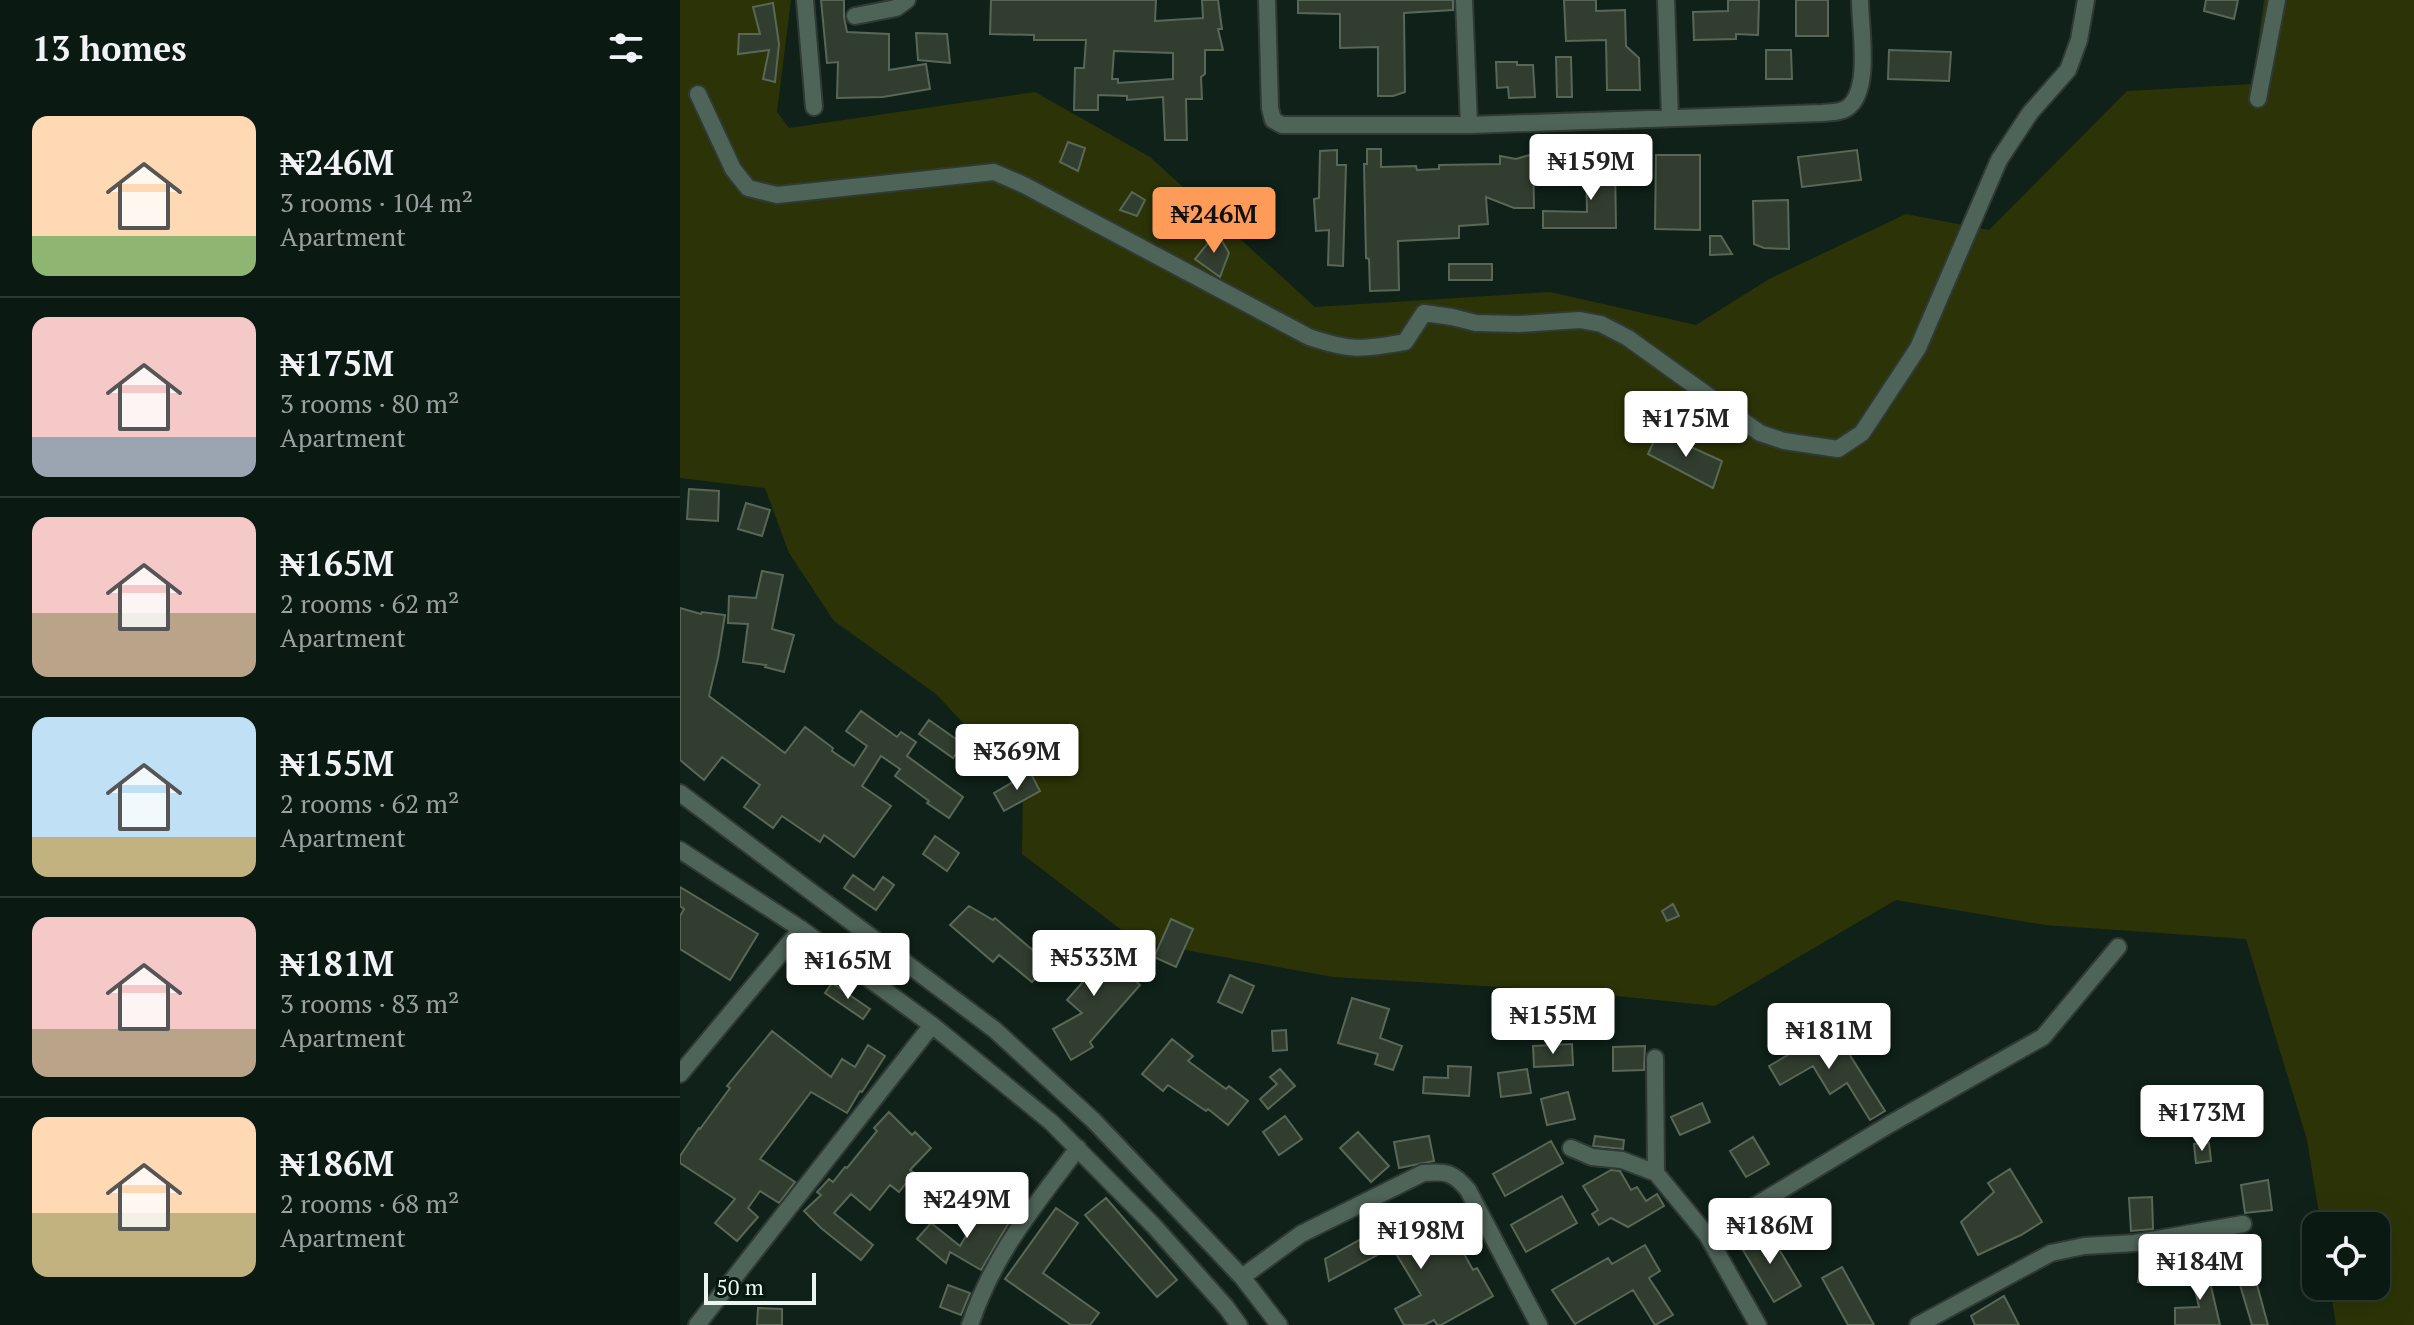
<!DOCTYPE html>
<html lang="en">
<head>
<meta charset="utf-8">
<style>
	:root { --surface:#0b1913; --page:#14221c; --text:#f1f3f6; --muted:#9aa0a0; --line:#2b3833; --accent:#fe9b58 }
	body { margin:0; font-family:"PT Serif",serif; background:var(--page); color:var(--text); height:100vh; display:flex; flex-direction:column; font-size:30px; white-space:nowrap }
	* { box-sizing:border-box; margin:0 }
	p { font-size:26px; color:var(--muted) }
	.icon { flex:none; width:44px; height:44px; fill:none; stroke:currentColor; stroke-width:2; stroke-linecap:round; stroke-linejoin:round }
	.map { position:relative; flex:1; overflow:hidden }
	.panel { display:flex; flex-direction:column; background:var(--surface); width:680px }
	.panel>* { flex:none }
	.controls { position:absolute; left:1622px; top:1212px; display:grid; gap:16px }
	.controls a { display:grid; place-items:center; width:88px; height:88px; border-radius:16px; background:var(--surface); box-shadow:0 8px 32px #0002,0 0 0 2px var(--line); font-size:40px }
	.scale { position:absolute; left:24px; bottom:20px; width:112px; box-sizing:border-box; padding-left:8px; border:4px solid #eaf6ef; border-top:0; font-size:22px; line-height:28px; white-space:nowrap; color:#eaf6ef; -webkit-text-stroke:6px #061810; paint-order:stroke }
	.price { position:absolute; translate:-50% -68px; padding:0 18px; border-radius:8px; background:#fff; color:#222; font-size:26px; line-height:52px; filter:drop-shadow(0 2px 4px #0008) }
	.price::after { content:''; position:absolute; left:50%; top:48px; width:24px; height:18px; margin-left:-12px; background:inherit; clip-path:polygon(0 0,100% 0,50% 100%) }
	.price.current { background:var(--accent); color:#111 }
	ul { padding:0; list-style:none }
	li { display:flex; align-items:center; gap:24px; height:200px; padding:0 32px }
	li+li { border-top:2px solid var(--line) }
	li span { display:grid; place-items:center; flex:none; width:224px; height:160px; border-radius:16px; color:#555 }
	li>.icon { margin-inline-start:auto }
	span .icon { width:96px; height:96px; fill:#fffc; stroke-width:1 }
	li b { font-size:34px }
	h2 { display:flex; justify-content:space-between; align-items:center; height:96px; padding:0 32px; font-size:34px }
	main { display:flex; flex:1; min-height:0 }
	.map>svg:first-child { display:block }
</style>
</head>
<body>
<main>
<section class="panel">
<h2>13 homes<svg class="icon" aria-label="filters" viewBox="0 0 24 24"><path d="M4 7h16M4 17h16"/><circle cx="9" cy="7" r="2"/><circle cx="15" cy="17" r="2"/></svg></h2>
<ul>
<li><span style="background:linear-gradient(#ffd9b3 75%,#8fb573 0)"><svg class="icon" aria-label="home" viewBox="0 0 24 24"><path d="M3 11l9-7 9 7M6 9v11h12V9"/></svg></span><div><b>₦246M</b><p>3 rooms · 104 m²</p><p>Apartment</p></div></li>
<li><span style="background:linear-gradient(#f6c9c9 75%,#9aa5b1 0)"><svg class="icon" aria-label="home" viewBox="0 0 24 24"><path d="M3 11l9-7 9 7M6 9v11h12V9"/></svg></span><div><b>₦175M</b><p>3 rooms · 80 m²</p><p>Apartment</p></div></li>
<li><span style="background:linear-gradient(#f6c9c9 60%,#b9a48a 0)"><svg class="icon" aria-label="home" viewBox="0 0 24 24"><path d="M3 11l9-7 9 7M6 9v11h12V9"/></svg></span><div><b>₦165M</b><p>2 rooms · 62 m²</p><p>Apartment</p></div></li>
<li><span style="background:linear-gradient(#bfe0f5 75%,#c2b280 0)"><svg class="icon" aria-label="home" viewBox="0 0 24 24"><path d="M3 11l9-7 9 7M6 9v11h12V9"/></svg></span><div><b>₦155M</b><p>2 rooms · 62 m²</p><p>Apartment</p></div></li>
<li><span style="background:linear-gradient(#f6c9c9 70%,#b9a48a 0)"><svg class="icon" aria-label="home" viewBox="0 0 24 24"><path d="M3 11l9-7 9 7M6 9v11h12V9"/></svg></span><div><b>₦181M</b><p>3 rooms · 83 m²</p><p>Apartment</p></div></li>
<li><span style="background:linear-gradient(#ffd9b3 60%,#c2b280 0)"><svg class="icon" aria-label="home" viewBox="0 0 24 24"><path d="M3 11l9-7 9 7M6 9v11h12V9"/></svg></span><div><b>₦186M</b><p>2 rooms · 68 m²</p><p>Apartment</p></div></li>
</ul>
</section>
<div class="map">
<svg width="1734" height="1325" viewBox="0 0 1734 1325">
	<rect width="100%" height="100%" fill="#0f2119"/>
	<path fill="#2c3407" d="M0,0H111L97,112L109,128L355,92L470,157L635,307L870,292L1016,325L1089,279L1226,214L1309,230L1447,91L1572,84L1584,0H1734V1325H1656L1650,1286H1696V1226H1641L1627,1140L1566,939L1365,925L1216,900L1035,1006L889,991L653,977L456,941L342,854L343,787L256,694L154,621L109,553L85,488L0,478Z"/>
	<path fill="#313d2f" stroke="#596757" stroke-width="2" fill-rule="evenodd" d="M141,0H164V17L167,32L209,34V70L246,64L250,89L203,97L157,98L158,62L147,63Z
		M311,0H476L475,21L523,18L522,0H538L542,29H538L543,50H525V74L521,77L522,99H506L507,140H485L483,97L447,100V96L418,95V110H394L395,68H404L406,40H354V35L310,34ZM434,51L493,53V79L438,83V79H432Z
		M618,0H773V10L724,13L725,92L713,96H698V47L660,48V14L618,13Z
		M884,0H916V11L945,10L946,46L959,58L960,90H927L926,40L886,41Z
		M1048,0H1079L1078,35L1056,34V39L1014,40L1013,12L1048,11Z
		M1116,0H1148V36H1116Z
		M1526,0H1558L1554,19L1524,11Z
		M93,3L99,44L95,82L83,79L89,50L58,54L59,34H80L73,7Z
		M236,33L267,34L270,63L238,60Z
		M1086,50H1111L1112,79H1086Z
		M1209,50L1271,52L1269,81L1208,79Z
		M876,57H891L892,97H877Z
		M816,62H837V65H853L855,97L829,98L828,87L817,88Z
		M388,142L405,148L398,171L380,162Z
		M687,149H701V167L736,166L737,170L759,169V165L820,164V156L836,159L853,154L854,208H834L806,197L808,224L779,226V238L718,241L719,290L690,291L689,259L686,258L684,164H687Z
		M657,150V165H666L663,266L648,265L649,230L636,231L634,199L639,198L640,151Z
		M1177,150L1181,180L1122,187L1118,157Z
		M976,155H1020V230L975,229Z
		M906,163H935L936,228H863V211L907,212Z
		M452,192L465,200L457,216L440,210Z
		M1108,200L1109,249L1084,248L1074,244L1073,201Z
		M537,232L549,253L540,277L515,259Z
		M1030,236H1041L1052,254L1030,255Z
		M769,264H812V280H769Z
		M978,432L1042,461L1033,488L968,454Z
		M9,489L39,491L38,521L7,519Z
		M66,503L90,510L82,536L58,529Z
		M82,571L103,575L92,629L114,635L104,672L85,667L86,665L63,662L68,624L48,623L49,596L76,598Z
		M0,608L21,614L22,612L45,615L38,658L29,696L105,753L125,727L153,748L152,751L174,766L187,746L166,731L181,711L217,737L221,732L236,742L227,756L283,797L269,818L247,803L249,801L215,776L220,769L201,756L182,786L211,806L174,857L144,835L140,842L102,816L93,828L64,807L80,785L42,757L24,780L0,760Z
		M249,720L283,744L273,758L239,734Z
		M350,772L360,791L324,811L314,793Z
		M255,836L279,853L267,871L243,854Z
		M173,875L194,890L203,877L214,885L196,910L164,888Z
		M0,887L78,934L50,980L0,949V916L4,909L0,906Z
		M993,904L999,916L987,921L982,911Z
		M289,906L313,920L315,918L368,963L352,982L319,955L313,962L270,925Z
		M491,919L513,929L496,967L474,957Z
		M397,934L423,950L422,952L460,985L410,1042L413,1047L391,1060L373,1029L402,1013L387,1000L416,967L384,947Z
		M550,975L574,986L562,1013L538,1002Z
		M152,983L190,1009L183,1019L145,993Z
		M672,998L709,1009L700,1038L722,1046L713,1070L695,1064L698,1054L658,1043Z
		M852,1006L853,1022L819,1025L818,1008Z
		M606,1030L607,1050L593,1051L592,1031Z
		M92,1031L151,1077L162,1059L175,1067L188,1045L205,1056L182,1092L180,1091L167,1113L131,1092L80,1159L115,1182L99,1203L80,1191L68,1208L78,1217L57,1241L35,1223L55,1199L0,1163V1156L19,1128L20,1129L50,1088L47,1086Z
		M1147,1032L1160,1053L1166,1049L1205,1111L1190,1120L1167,1083L1150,1094L1133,1066L1100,1085L1089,1066Z
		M492,1039L513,1056L508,1061L546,1089L549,1086L568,1101L548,1125L528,1109L526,1111L488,1085L483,1091L462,1074Z
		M892,1044L893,1065L854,1067L853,1046Z
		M965,1046L964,1070L933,1071V1047Z
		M768,1066L791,1067L789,1096L743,1093L744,1077L768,1078Z
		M600,1069L615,1086L588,1109L580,1099L597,1084L590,1077Z
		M847,1069L851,1093L821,1097L818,1073Z
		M888,1092L895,1119L867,1125L861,1099Z
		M1022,1103L1030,1122L1000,1135L991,1117Z
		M209,1112L232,1135L235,1132L251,1148L230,1170L234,1173L219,1192L210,1185L190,1210L171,1194L154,1213L193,1245L181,1260L141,1228L124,1211L141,1195L137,1192L149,1179L153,1182L165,1167L167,1168L197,1131L194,1128Z
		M605,1116L622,1139L599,1155L583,1132Z
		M678,1132L709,1166L691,1182L660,1148Z
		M749,1136L754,1161L719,1168L714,1142Z
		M915,1136L944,1140L943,1149L913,1146Z
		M1073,1137L1089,1164L1066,1177L1050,1151Z
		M871,1141L883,1163L825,1196L813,1174Z
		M1529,1143L1531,1161L1516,1163L1514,1144Z
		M1330,1169L1362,1222L1341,1235L1298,1255L1281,1222L1314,1192L1308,1183Z
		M931,1170L940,1171L951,1190L957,1187L966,1201L977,1194L984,1206L948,1227L931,1218L919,1225L912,1214L918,1210L903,1186Z
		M1588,1180L1592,1210L1565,1213L1561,1185Z
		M882,1196L897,1223L846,1252L831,1225Z
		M1472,1197L1473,1229L1451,1231L1449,1198Z
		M426,1198L497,1280L477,1297L405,1215Z
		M376,1208L398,1223L363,1273L419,1313L410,1325H391L325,1279Z
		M302,1209L328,1224L301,1270L270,1252L266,1263L237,1239L251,1223L280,1246Z
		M724,1213L743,1245L771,1230L793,1270L797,1268L813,1296L761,1325H757L754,1320L744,1325H724L715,1309L741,1295L712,1247L649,1281L645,1259L708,1224L707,1222Z
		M1087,1229L1121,1286L1094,1302L1060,1245Z
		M965,1245L980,1271L969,1278L993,1315L975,1325L953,1290L895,1324L872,1290L928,1258L932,1264Z
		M1568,1252L1588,1325H1572L1551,1255Z
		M1486,1259L1484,1284L1458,1282L1462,1262Z
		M1526,1265L1540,1325H1495V1308L1519,1307L1510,1268Z
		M1162,1267L1194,1325H1168L1142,1278Z
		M268,1285L290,1293L281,1315L260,1307Z
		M1324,1296L1339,1325H1295L1291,1316Z
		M78,1308L102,1309V1325H77Z"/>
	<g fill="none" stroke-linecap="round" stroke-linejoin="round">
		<defs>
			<path id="minor" d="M125,0L134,107
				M587,0L590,108L593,120L602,125H789L1142,113C1150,112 1160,113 1167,108C1192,91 1180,28 1180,0
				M784,0L789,125
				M986,0L990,117
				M175,16L216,8L227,0
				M18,94L53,169L68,188L97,195L314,172L344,185L629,337C670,351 682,350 725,342L744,313L772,317L796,323L839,324L900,320L921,324L948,338L1080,433L1104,441L1158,449L1182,433L1238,348L1319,160L1350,113L1388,70L1399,40L1406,0
				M1578,99L1597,0
				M0,793L315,1030L414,1121L562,1277L599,1325
				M0,850L121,929L252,1025L371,1122L474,1226L546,1307L559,1325
				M975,1058L976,1173
				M0,1074L121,929
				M891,1148L912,1157L942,1160L976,1173L1027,1235L1078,1325
				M1027,1235L1210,1124L1363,1037L1438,947
				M562,1277L621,1234L743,1173C766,1171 773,1172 788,1190L859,1325
				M17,1325L252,1025
				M290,1325C314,1253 354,1207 398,1148
				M1238,1325L1371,1253L1404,1246L1455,1243L1563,1224"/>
		</defs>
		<use href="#minor" stroke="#2f3a34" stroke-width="20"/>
		<use href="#minor" stroke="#4f6459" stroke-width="16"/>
	</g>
</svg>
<div class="controls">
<a><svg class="icon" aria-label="locate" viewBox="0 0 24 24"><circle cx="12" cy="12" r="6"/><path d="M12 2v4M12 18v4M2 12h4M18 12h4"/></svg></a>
</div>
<div class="scale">50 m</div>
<b class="price" style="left:911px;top:202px">₦159M</b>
<b class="price current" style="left:534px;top:255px">₦246M</b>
<b class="price" style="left:1006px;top:459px">₦175M</b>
<b class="price" style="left:337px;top:792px">₦369M</b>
<b class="price" style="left:414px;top:998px">₦533M</b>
<b class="price" style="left:168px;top:1001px">₦165M</b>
<b class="price" style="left:873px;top:1056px">₦155M</b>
<b class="price" style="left:1149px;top:1071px">₦181M</b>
<b class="price" style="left:1522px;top:1153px">₦173M</b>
<b class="price" style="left:287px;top:1240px">₦249M</b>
<b class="price" style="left:1090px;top:1266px">₦186M</b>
<b class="price" style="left:741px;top:1271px">₦198M</b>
<b class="price" style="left:1520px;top:1302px">₦184M</b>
</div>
</main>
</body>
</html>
